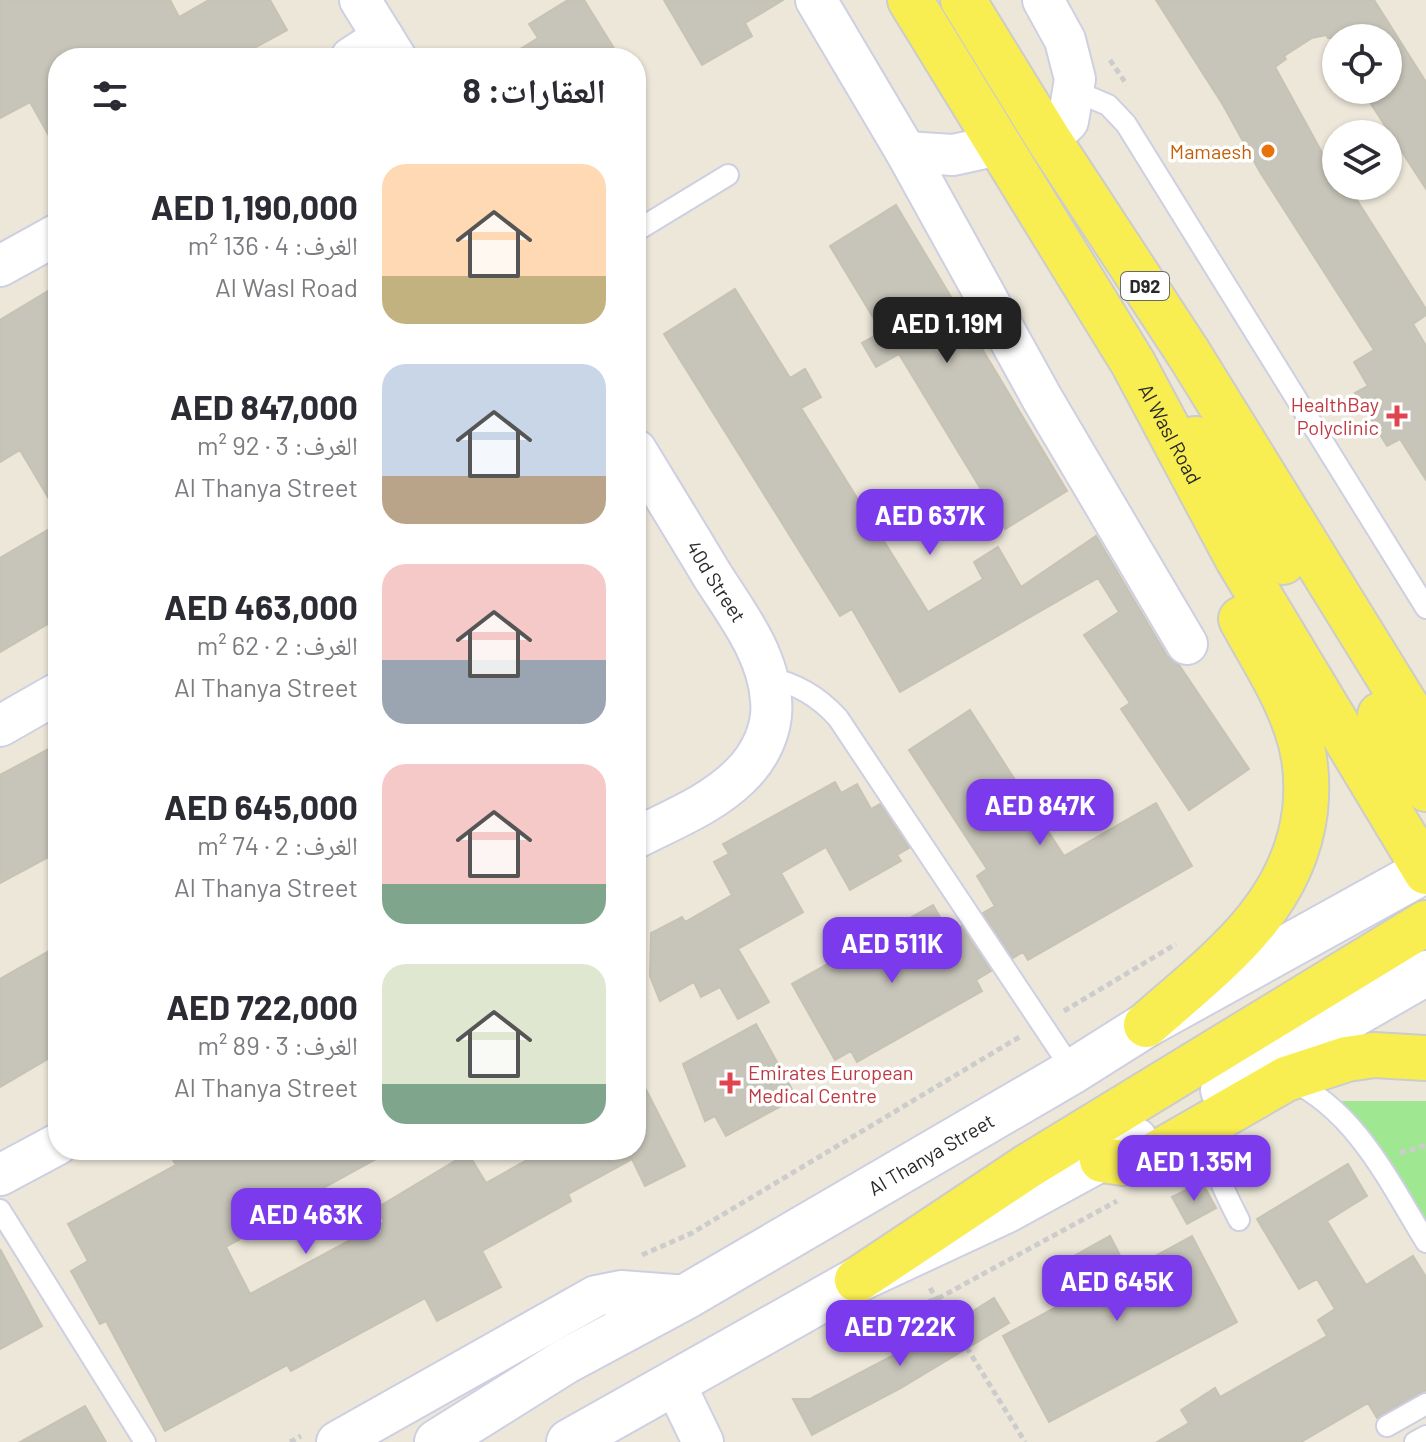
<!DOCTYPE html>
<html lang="ar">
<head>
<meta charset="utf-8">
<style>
	:root { --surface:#fff; --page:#f7f7f7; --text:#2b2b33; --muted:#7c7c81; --accent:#7c3aed }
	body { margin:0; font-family:Barlow,"Noto Naskh Arabic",sans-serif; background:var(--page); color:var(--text); direction:rtl; height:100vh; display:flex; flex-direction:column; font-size:30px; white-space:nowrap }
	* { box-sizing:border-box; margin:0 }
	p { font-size:26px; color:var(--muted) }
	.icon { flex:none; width:44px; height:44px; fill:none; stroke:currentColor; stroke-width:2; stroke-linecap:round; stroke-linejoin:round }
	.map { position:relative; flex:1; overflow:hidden; direction:ltr }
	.drawer { position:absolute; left:48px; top:48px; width:598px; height:1112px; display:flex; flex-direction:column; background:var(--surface); border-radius:32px; box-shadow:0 2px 6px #0004; direction:rtl }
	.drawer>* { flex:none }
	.buttons { position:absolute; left:1322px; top:24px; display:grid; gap:16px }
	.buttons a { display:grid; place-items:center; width:80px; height:80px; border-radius:50%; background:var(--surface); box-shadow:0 2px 6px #0004; font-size:40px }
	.price { position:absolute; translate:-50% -68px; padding:0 18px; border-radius:16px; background:var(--accent); color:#fff; font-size:26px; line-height:52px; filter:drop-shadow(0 2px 4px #0008) }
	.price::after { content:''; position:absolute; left:50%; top:48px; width:24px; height:18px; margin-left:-12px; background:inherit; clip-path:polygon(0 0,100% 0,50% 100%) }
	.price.on { background:#222; color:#fff }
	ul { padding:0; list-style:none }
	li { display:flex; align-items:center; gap:24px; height:200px; padding:0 40px }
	li span { display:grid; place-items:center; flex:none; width:224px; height:160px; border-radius:24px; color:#555 }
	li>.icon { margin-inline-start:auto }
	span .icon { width:96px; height:96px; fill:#fffc; stroke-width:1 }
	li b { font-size:34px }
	h2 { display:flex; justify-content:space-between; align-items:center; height:96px; padding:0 40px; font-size:34px }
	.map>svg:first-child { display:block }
</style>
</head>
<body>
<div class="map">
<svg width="1426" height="1442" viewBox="0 0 1426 1442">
	<rect width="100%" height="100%" fill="#ece7d9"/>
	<path fill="#a0e792" d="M1338,1101H1426V1237Z"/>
	<path fill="#c7c4b9" stroke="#c7c3b3" stroke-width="2" d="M0,0H170L179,17L209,0H270L287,30L236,58H58V152L30,102L0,118Z
		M568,0H584L620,58H506L538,38L529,24Z
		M664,0H783L745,23L752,36L702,65Z
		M1156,0H1374L1426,82V189L1362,90H1388V38H1328L1326,35L1312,38L1284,56L1286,59L1275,67L1336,178V186H1348L1426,309V315L1413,324L1426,346V480L1400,439L1387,446L1355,393L1368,386L1354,362L1374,350L1260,172L1223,105Z
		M896,205L1067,491L1005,529L899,354L876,367L862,343L882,332L830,246Z
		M58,285V514L20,450L0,462V320Z
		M735,289L790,378L805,369L821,397L801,408L928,612L983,579L974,562L998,547L1021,587L1096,536L1167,656L1179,665L1249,769L1189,810L1121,709L1130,703L1084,635L1119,612L1098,578L900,692L852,609L840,616L664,334Z
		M58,524V618L0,652V558Z
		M970,710L1064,856L1156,803L1192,866L1028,960L1023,952L1013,958L983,913L995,906L977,876L987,869L909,750Z
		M58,744V852L0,883V775Z
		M835,782L841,793L857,784L871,809L880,804L909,848L897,855L901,861L850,890L826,847L781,873L803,912L738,949L769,1002L738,1019L720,987L701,997L694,982L660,1001L650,976L651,933L682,917L685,922L732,895L714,862L729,854L723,844Z
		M933,905L949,933L961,926L991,971L976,980L982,991L857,1062L851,1051L835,1060L792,984Z
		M58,946V1053L0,1087V979Z
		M756,1024L794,1093L781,1100L783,1105L726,1136L715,1116L705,1121L683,1064Z
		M636,1070L685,1166L645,1186L632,1159L568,1194L571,1201L482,1251L501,1287L437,1321L425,1298L291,1371L287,1365L165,1431L106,1321L100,1324L71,1271L88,1261L68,1224L176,1165L167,1150H392L294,1204L295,1208L226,1247L250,1294L384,1222L377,1208L468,1153L486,1183L545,1150H636Z
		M1348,1164L1367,1196L1327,1221L1366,1285L1413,1256L1426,1277V1390L1377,1418L1368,1403L1301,1442H1157L1189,1423L1181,1410L1215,1388L1220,1397L1327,1336L1318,1320L1335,1309L1317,1279L1299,1289L1257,1219Z
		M1202,1182L1216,1208L1187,1224L1172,1197Z
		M1110,1236L1128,1271L1192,1236L1237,1322L1049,1422L1003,1336L1075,1297L1058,1265Z
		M0,1249L42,1326L0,1349Z
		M994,1298L1009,1323L901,1388L812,1435L793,1399H810L917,1343L915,1340L941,1326L943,1330Z
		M85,1406L106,1442H20Z"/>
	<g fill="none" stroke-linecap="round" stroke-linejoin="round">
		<defs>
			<path id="lane" d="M1075,91L1108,105L1126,124L1426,608
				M636,231L728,175
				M767,677C797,684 818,696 838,718L1073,1071
				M1290,1080C1357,1112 1389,1182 1426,1242
				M1215,1122C1207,1160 1222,1187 1239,1220
				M0,1210L145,1442
				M1387,1426L1426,1404
				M1415,1442L1426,1436"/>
			<g id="street">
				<path d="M360,0L396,58"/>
				<path d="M816,0L906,152L1043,400L1187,644"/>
				<path d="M1043,0L1065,40L1075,79L1068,121L1049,140"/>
				<path d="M351,58L383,37"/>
				<path d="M906,152L953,155L999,145"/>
				<path d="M0,266L58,234"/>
				<path id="s1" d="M636,450C661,491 687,533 712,575C736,613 768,653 771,700C774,728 760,757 740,776C712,804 671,820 636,838"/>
				<path d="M0,726L58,693"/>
				<path d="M0,1175L58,1144"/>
				<path d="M674,1382L703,1442"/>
				<path d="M337,1442L596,1296L621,1291L687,1296"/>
			</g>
			<g id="secondary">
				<path d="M1223,1090L1426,973"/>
				<path id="s2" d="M437,1442L566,1361L687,1296L1073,1071L1146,1025L1426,870"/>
				<path d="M569,1442L857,1280L1007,1210L1135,1140"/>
			</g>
			<g id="primary">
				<path id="s3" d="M910,0L1133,363L1237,558L1426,872"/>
				<path d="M963,0L1049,140L1189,354L1426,738"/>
				<path d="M1195,439L1232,484L1283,562"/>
				<path d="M1380,715L1426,789"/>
				<path d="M1146,1025C1215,964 1293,909 1305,811C1308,783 1306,754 1296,727C1283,689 1260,654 1241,619"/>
				<path d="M1102,1160L1123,1163L1145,1160L1286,1079L1347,1059L1374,1055L1426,1058"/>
				<path d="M857,1280L1028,1166L1426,923"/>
			</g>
		</defs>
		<use href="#lane" stroke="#cecfe3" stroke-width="24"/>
		<use href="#street" stroke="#cecfe3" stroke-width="44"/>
		<use href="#secondary" stroke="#cecfe3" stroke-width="48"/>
		<use href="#primary" stroke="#ccc" stroke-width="48"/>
		<path stroke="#ccc" stroke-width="5" stroke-dasharray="6 4" stroke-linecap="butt" d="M1110,60L1127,85
			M1064,1011L1176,944
			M1400,1153L1426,1145
			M642,1255L692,1233L1021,1036
			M930,1288L1025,1442
			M871,1319L937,1299L1117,1201
			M290,1442L301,1436"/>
		<use href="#lane" stroke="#fff" stroke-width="20"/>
		<use href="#street" stroke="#fff" stroke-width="40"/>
		<use href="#secondary" stroke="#fff" stroke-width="44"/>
		<use href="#primary" stroke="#f9ee51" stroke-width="44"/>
	</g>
	<circle fill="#e8710a" stroke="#fff" stroke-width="3" cx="1268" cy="151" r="8"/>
	<g fill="#e0444e" stroke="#fff" stroke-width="3">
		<path d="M1393 404h8v8h8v8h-8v8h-8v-8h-8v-8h8z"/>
		<path d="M726 1071h8v8h8v8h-8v8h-8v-8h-8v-8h8z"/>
	</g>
	<g text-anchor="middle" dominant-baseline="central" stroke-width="7" stroke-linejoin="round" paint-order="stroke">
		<rect fill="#fff" stroke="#696969" stroke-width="2" x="1121" y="272" width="48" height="28" rx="6"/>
		<g font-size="18" font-weight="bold" fill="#292929">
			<text x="1145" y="286">D92</text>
		</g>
		<g font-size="20" fill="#c56008" stroke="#fff" text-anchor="end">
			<text x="1252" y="151">Mamaesh</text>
		</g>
		<g font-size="20" fill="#be3a42" stroke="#fff" text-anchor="end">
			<text x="1379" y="404">HealthBay<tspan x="1379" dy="23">Polyclinic</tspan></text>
			<text x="748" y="1072" text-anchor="start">Emirates European<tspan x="748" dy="23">Medical Centre</tspan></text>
		</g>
		<g font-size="20" fill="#292929" stroke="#fff">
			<text stroke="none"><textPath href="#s3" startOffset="506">Al Wasl Road</textPath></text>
			<text stroke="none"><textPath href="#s1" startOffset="154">40d Street</textPath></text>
			<text stroke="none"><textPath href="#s2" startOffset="572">Al Thanya Street</textPath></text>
		</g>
	</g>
</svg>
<div class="buttons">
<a><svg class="icon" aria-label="locate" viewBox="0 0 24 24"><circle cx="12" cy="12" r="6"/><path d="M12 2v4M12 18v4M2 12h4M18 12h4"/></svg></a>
<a><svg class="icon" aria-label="layers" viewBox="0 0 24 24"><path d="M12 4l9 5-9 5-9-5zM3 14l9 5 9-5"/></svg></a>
</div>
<b class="price on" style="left:947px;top:365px">AED 1.19M</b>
<b class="price" style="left:930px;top:557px">AED 637K</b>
<b class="price" style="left:1040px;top:847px">AED 847K</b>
<b class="price" style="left:892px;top:985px">AED 511K</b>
<b class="price" style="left:1194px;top:1203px">AED 1.35M</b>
<b class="price" style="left:306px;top:1256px">AED 463K</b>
<b class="price" style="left:1117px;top:1323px">AED 645K</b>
<b class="price" style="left:900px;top:1368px">AED 722K</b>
<section class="drawer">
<h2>العقارات: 8<svg class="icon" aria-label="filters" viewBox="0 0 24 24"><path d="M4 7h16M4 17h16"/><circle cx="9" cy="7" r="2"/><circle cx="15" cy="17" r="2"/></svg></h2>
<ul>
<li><span style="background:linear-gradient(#ffd9b3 70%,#c2b280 0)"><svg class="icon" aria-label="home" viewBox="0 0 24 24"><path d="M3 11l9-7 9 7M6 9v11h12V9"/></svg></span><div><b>AED 1,190,000</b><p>الغرف: 4 · 136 m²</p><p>Al Wasl Road</p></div></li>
<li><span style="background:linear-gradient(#c9d6e8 70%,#b9a48a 0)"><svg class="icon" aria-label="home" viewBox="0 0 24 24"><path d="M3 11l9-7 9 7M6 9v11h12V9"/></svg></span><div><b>AED 847,000</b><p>الغرف: 3 · 92 m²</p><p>Al Thanya Street</p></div></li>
<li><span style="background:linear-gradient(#f6c9c9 60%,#9aa5b1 0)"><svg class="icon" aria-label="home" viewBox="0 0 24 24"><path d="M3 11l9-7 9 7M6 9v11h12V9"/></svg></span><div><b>AED 463,000</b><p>الغرف: 2 · 62 m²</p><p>Al Thanya Street</p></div></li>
<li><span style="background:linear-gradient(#f6c9c9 75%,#7fa58c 0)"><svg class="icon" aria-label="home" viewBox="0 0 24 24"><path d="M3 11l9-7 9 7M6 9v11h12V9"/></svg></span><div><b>AED 645,000</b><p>الغرف: 2 · 74 m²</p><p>Al Thanya Street</p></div></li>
<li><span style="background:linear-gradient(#dfe7d0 75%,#7fa58c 0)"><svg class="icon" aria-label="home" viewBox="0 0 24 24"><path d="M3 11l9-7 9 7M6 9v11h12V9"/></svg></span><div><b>AED 722,000</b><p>الغرف: 3 · 89 m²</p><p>Al Thanya Street</p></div></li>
</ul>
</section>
</div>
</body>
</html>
